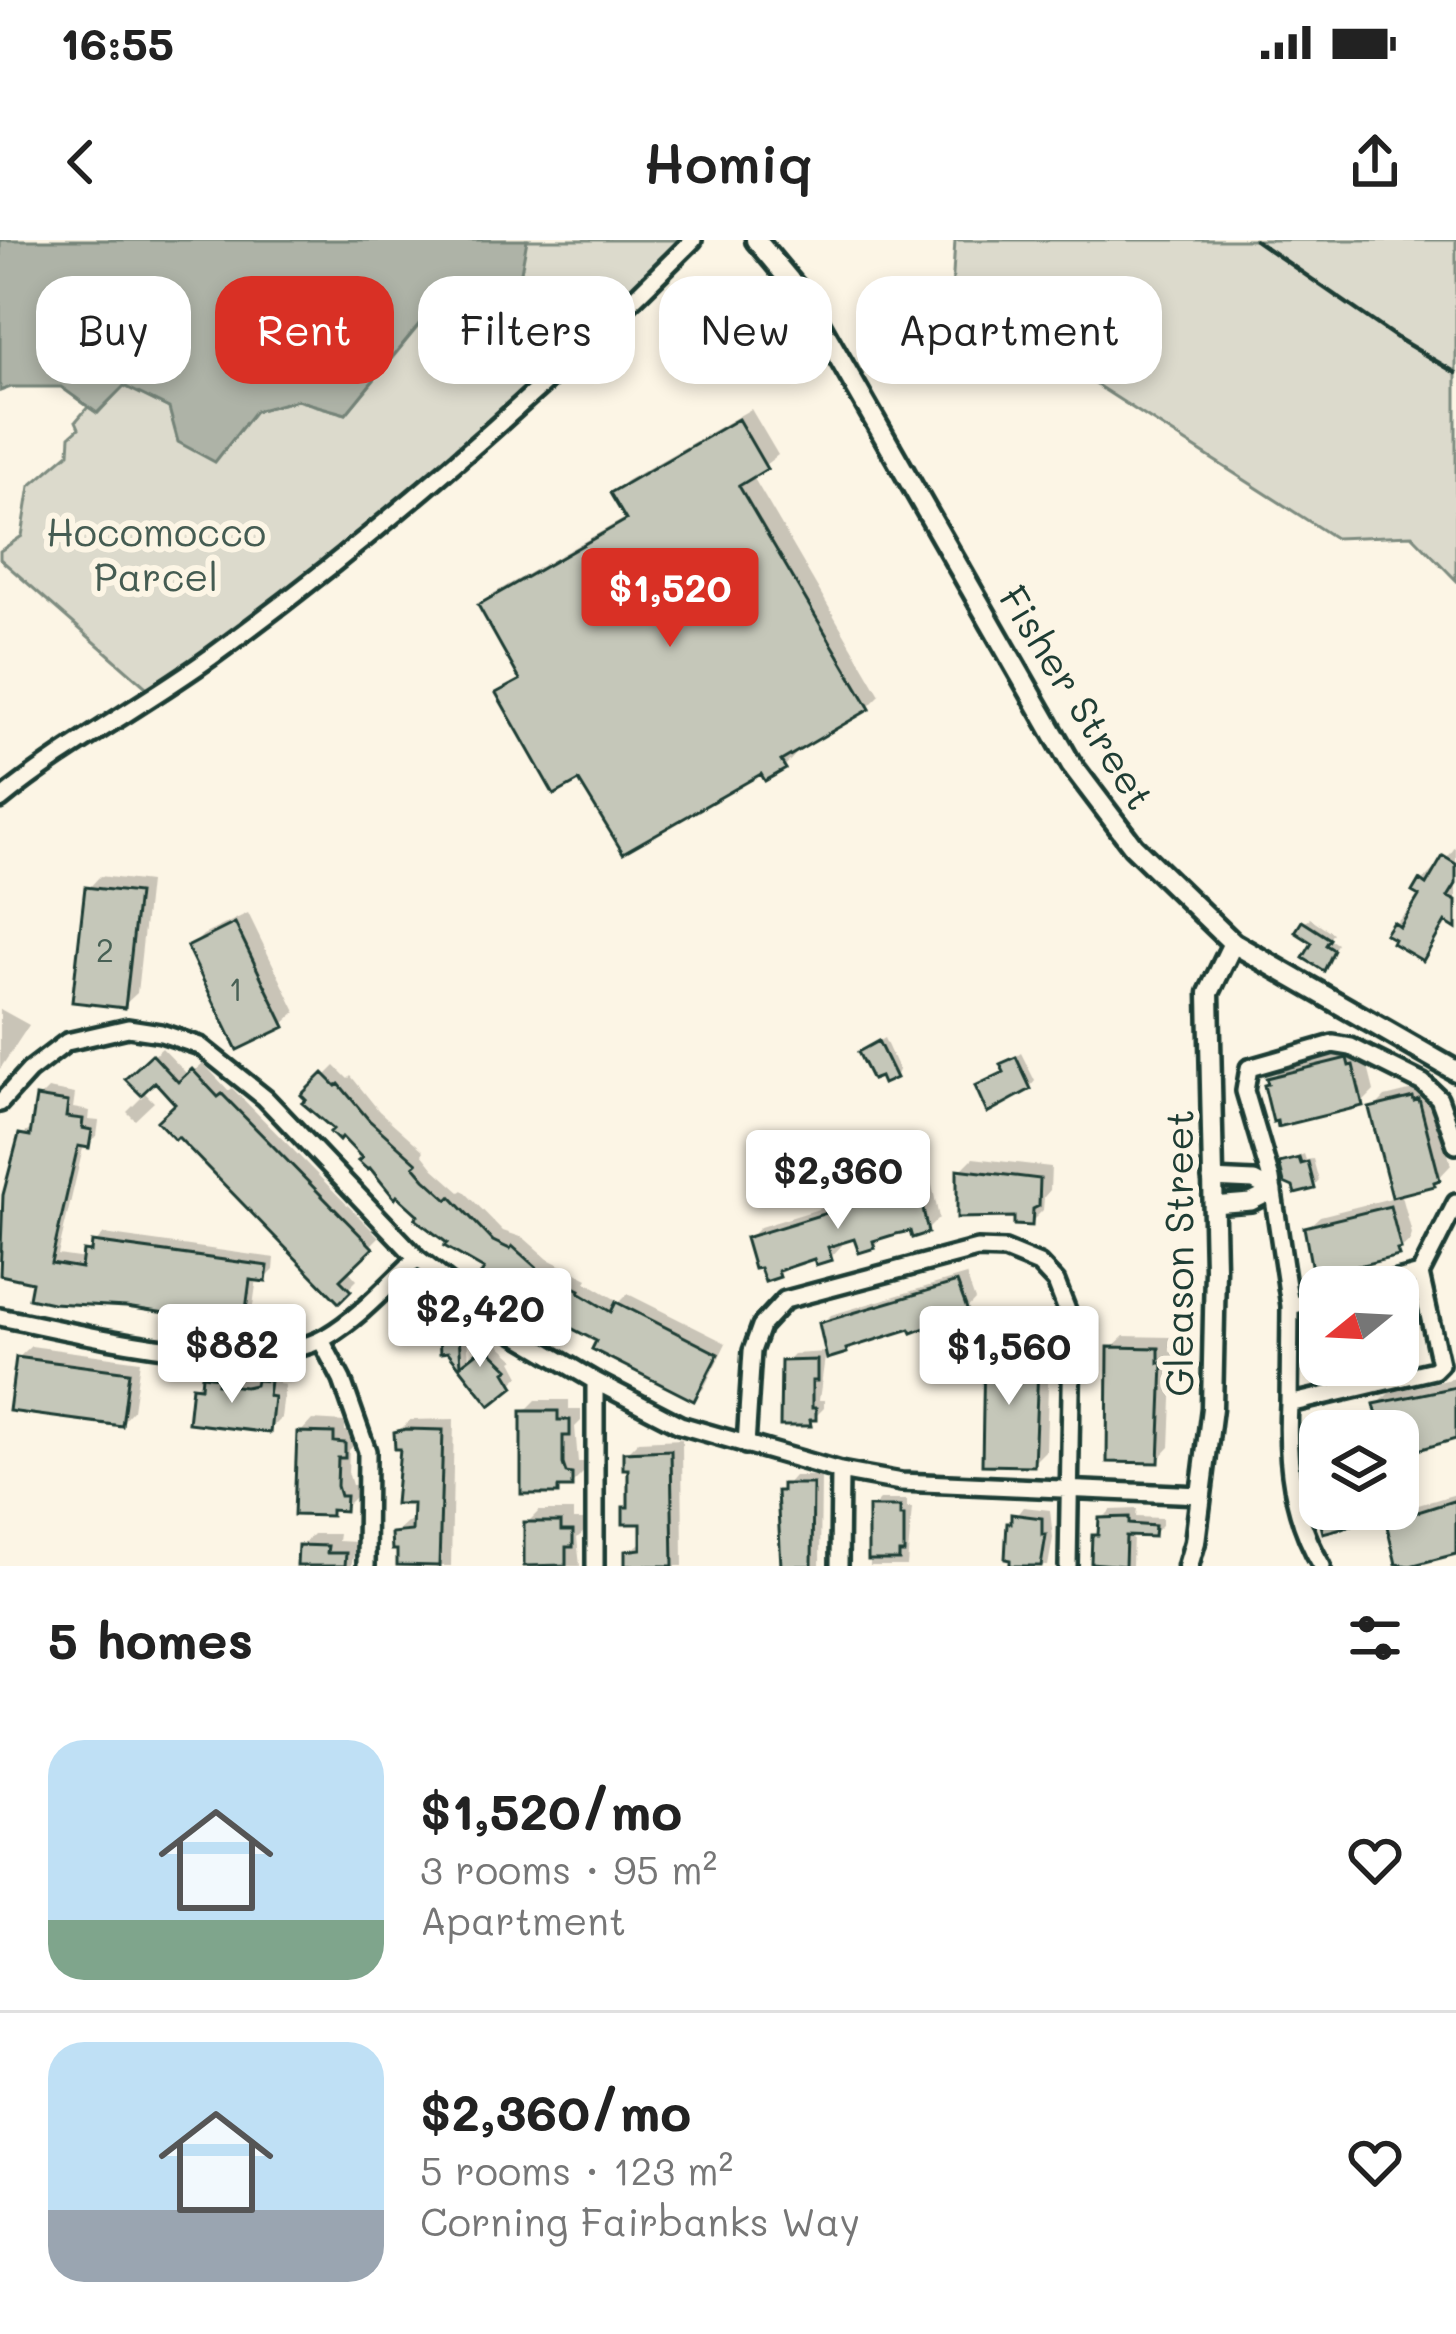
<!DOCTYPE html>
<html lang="en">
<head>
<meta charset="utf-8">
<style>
	:root { --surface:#fff; --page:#f2f2f2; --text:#222; --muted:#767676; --line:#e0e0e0; --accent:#d93025 }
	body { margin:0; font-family:Mali,sans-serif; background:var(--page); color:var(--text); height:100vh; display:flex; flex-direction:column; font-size:45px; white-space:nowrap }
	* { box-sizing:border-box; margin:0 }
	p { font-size:39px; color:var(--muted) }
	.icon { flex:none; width:66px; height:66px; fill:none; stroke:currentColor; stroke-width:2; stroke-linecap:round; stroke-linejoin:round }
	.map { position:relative; height:1326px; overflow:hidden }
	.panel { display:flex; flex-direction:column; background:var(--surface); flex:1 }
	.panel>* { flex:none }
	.banner { position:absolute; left:36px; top:36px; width:1386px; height:108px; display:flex; gap:24px }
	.needle { width:78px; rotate:252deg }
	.tools { position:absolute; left:1299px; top:1026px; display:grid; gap:24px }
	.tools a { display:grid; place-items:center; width:120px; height:120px; border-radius:24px; background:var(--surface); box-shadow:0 6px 18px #0003; font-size:60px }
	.price { position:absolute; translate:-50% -102px; padding:0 27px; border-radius:12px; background:#fff; color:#222; font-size:39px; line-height:78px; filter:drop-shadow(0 3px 6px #0008) }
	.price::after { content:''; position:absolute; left:50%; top:72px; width:36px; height:27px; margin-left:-18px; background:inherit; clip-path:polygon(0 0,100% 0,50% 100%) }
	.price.active { background:var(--accent); color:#fff }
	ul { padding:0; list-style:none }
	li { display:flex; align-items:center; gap:36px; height:300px; padding:0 48px }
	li+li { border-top:3px solid var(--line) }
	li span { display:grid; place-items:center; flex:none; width:336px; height:240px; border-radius:36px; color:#555 }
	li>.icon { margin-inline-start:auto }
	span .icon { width:144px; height:144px; fill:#fffc; stroke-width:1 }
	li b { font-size:51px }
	h2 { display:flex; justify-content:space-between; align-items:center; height:144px; padding:0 48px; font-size:51px }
	.tag { padding:0 42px; border-radius:36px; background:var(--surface); box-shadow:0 6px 18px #0003; font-size:42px; line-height:108px }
	.tag.active { background:var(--accent); color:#fff }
	.status { display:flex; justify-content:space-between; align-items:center; height:84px; padding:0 60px; background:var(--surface); direction:ltr }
	.status svg { height:33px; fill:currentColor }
	header { display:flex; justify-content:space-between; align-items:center; height:156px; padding:0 48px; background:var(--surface); font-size:54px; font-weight:600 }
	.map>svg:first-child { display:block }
</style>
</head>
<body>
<div class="status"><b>16:55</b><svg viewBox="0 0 49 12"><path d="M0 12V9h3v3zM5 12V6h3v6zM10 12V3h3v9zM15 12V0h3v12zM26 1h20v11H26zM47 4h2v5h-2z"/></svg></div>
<header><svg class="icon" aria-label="back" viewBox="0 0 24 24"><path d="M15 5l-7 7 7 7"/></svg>Homiq<svg class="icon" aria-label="share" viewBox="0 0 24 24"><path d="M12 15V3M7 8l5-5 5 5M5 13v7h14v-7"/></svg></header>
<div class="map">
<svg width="1456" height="1326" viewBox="0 0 1456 1326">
	<rect width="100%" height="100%" fill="#fcf5e5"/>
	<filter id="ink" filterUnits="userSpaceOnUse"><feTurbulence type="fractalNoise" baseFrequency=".00833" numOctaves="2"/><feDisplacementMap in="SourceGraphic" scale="24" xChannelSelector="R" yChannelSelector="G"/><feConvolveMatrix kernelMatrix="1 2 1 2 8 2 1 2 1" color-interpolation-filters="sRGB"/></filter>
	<g filter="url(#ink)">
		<path fill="#dcdacc" stroke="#7e8c80" stroke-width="3" d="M526,0H693L601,93L210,417L154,454L0,319V311L22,296L30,246L69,213L70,196L79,188L76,181L88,167L98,173L124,145L169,168L179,202L255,171L297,160L346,174L424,79L466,59L514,49Z
			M955,0H1456V340L1412,295L1335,298L952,52Z"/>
		<path fill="#aeb3a7" stroke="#758479" stroke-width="3" d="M0,0H527L518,48L466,59L424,78L346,174L297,160L255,171L215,222L178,202L169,168L124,146L97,173L61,147H11L0,151Z"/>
		<path fill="#0003" d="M751,169L778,215L752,235L880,455L868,467L794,510L796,514L784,527L580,537L500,454L522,436L481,365L494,353L627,277L614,253L626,241Z
			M1456,606V685L1449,681L1422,717L1395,684L1407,672L1411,674L1423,655L1421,642L1433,630L1437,632Z
			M100,636L149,642L137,753L124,765L88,649Z
			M248,673L296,772L283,784L191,707L203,695Z
			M1310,678L1333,693L1329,699L1337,704L1324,728L1316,702L1304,683Z
			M0,769L29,785L0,829Z
			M884,798L899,831L894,836L862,812Z
			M162,808L189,836L203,823L229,851L232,848L379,997L347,1029L357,1040L339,1058L155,838L142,850L154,862L135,880L127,872L144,855L129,839Z
			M1359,808L1365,815L1374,851L1362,863L1270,842L1282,826Z
			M1021,813L1035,841L1030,847L978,846L1007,830L1004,825Z
			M335,826L348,839L351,836L379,871L424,911L422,914L434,929L460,952L463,950L503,991L524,998L548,1019L588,1039L586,1042L620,1062L628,1054L726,1103L704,1148L694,1158L544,1066L451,1003L306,855Z
			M1425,847L1431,849L1451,925L1434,943L1401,952L1412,994L1410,1001L1397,1013L1307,988L1320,976L1395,957L1373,869L1385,857Z
			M48,849L75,854L73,868L90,871L89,880L99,881L97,896L84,904L58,1015L85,1019L86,1013L104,994L275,1018L274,1030L265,1039L257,1038L252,1073L243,1082L0,1032V986L21,896L34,887L39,858Z
			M1304,914L1306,920L1313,919L1319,941L1314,946L1282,924Z
			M973,918L1051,927L1050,950L1044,957L1043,970L1030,983L1018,974L960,931Z
			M930,935L939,978L927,990L912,987L885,994L874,1006L856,995L841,1000L842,1005L830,1018L816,1015L790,1024L779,1035L748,999L760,987Z
			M966,1035L975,1060L960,1076L951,1075L853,1104L846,1110L825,1117L819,1160H824V1168L809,1183L784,1123L793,1114L828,1112L822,1084L831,1075Z
			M466,1088L469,1120L494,1100L515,1119L512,1121L520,1136L491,1162L442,1098L450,1089Z
			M1124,1096L1170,1097V1112H1174L1170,1207L1158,1220L1111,1108Z
			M999,1099L1045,1100V1115H1049L1046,1210L1033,1223L987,1112Z
			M31,1106L140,1121L133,1170L121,1183L18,1118Z
			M218,1124L229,1126L228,1132L259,1136L271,1129L281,1130L279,1144L285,1145L281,1178L269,1190L195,1147Z
			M1456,1138V1196L1398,1213V1191H1384L1377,1165L1389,1153Z
			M536,1160H569V1169H581V1181L575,1187L578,1222H583V1233L571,1245H562L556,1251L524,1172Z
			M454,1179L451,1326H400V1307L394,1294L407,1282L416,1281V1261L397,1193L410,1180Z
			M312,1180L345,1182V1191H356V1203L349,1210L348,1232L352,1245H357L356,1256L344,1268H335L329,1273L300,1193Z
			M1359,1182L1368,1191H1325H1326Z
			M1320,1196V1267L1307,1210Z
			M682,1199L683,1326H628V1313L644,1300V1281L626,1268L631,1263V1226L626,1213L638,1201Z
			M794,1236H821L820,1326H780L784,1315L780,1252Z
			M1456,1254V1314L1402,1325L1389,1283L1401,1270Z
			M880,1260H907V1268H912L907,1326H870L871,1269Z
			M1023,1267L1050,1270L1053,1298L1048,1326H1011L1010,1284Z
			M1137,1269L1136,1277L1162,1278V1285L1153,1294L1133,1293L1132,1326H1100L1095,1296L1101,1291L1102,1279L1111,1270Z
			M539,1271H573V1280H584V1292L577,1298L580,1326H527V1283Z
			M313,1294H339L338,1301L357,1302L351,1326H300L301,1306Z"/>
		<path fill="#c5c7b9" stroke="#1f3d34" stroke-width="3" d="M738,179L767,229L739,246L870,469L781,521L786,529L765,541L761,534L623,613L579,541L554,555L496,453L520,440L478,365L626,280L610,253Z
			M1443,616L1456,624V644L1448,657L1456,661V689L1445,682L1423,721L1392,703L1394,699L1385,694L1393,682L1400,687L1419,656L1412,652L1419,640L1426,645Z
			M85,647L138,653L125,768L72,762Z
			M1302,681L1330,699L1326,705L1334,710L1324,731L1303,718L1312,703L1295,692Z
			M235,683L285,787L237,810L187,707Z
			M878,801L896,838L883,844L880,837L872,840L858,812Z
			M152,814L178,842L192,829L218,857L222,854L373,1008L340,1040L351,1051L339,1063L178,897L175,900L157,881L175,864L155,842L141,855L125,839Z
			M1016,817L1031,849L987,873L975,846L1004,832L1000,824Z
			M1347,818L1349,826L1353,825L1363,866L1278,887L1277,881L1273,882L1264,845L1268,844L1266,838Z
			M323,833L336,846L339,844L369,880L417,923L414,926L425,939L448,960L451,957L493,1001L510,1009L512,1006L538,1029L580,1050L579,1053L611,1072L616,1062L718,1114L694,1161L592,1109L596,1101L538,1071L540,1067L514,1051L512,1054L481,1034L484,1029L444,1006L447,1003L415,979L418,975L397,956L395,959L370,928L368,930L358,921L362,918L342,897L339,901L330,892L333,889L302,863L306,860L301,855Z
			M36,857L68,862L66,877L83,879L82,888L92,890L89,908L78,906L51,1023L81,1028L83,1011L91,1012L92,1002L268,1026L266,1042L250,1040L244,1085L126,1067L52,1063L29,1058L32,1042L0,1035L3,955L19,894L30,896Z
			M1413,857L1414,861L1419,859L1440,940L1434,942L1435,946L1392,957L1369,868Z
			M1299,918L1301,924L1308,922L1315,949L1295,954L1293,947L1284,943L1279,923Z
			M957,929L1040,939L1039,966L1033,969L1032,986L1014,985V977L957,978Z
			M918,945L928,993L912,998L910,991L896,994L873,1001L875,1008L859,1013L854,999L828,1007L832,1020L816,1025L814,1019L778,1031L780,1037L765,1042L760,1028L754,1029L745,998Z
			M1390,966L1401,1009L1397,1010L1399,1016L1317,1036L1316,1030H1312L1304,987Z
			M957,1042L968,1072L960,1074L962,1079L951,1082L949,1079L912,1093L910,1089L846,1109L847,1113L827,1119L819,1083Z
			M459,1095L461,1125L485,1106L509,1129L505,1132L514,1147L490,1166L448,1112L440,1113L439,1096Z
			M1108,1107L1159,1108V1123H1163L1159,1223L1107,1222Z
			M984,1110L1034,1111V1127H1038L1034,1226L982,1225Z
			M16,1117L129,1132L122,1186L9,1171Z
			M817,1120V1141H812V1168H816V1180H810L811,1186H780L781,1121Z
			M202,1135L218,1137L217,1144L245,1147L255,1145L256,1140L270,1141L268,1156L274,1157L270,1193L188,1183L192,1146L201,1147Z
			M1456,1147V1199L1398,1216V1191H1381L1374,1164Z
			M521,1171H558V1180H570V1196H563V1224L566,1233L572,1234V1248H558V1254H521Z
			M406,1189L443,1190L439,1326L397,1325V1310H392L391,1293L412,1291L413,1264H395L400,1209H395L394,1192Z
			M297,1192L334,1193V1202L345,1203V1218H338L337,1246L340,1256H346L345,1271L331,1270V1276L294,1275Z
			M671,1210L673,1326H625V1311L641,1309V1284H623V1267H628V1229H623V1212Z
			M782,1244H813L812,1326H781L777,1251H782Z
			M1456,1260V1314L1410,1326L1396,1324L1386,1282Z
			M868,1267H900V1276H904V1313H899V1320H868Z
			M1317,1269H1399L1400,1273L1323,1293Z
			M1011,1274L1042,1278V1295H1046L1041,1326H1010V1320L1005,1319L1007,1283H1011Z
			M1129,1277V1284L1155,1286L1154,1297L1126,1296L1125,1326L1091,1323L1092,1295H1098L1099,1278Z
			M524,1282H561V1291H573V1307H566V1325L524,1326Z
			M298,1305L328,1306L327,1313H346L345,1326H297Z"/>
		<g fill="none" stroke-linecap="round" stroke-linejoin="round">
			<defs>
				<path id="minor" d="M0,560C66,506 142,467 211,417C383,292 544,150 693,0
					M0,863L29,831L67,802L128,788L161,793L200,806L265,858L417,1018L515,1094L595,1141L680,1185L840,1231L901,1242L1201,1255
					M1211,939L1254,941L1273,951L1251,962L1213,965
					M1370,1047L1420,1034
					M1320,1059L1290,1066L1271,939L1245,851L1249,828L1333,804L1351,807L1423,843L1439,858L1456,905
					M0,1077C80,1093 255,1138 326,1097C360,1077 388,1045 417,1018
					M321,1100L342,1140L367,1211L366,1326
					M1289,1164L1290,1066
					M746,1205L752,1111L761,1086L785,1060L977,1009L1005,1010L1039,1024L1056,1042L1068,1073L1072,1092L1068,1326
					M595,1326V1141
					M839,1326L840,1231
					M1322,1326C1292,1276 1286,1221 1289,1164L1434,1130L1440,1124L1420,1034L1456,963"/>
				<path id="tertiary" d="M756,0L806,60L1071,524L1133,606L1233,703L1456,831
					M1188,1326L1195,1302L1212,1168L1215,1028L1209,753L1233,703"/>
			</defs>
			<use href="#minor" stroke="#1f3d34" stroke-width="24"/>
			<use href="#tertiary" stroke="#1f3d34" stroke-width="27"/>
			<use href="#minor" stroke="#fcf5e5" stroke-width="15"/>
			<use href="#tertiary" stroke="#fcf5e5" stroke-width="18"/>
			<path stroke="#1f3d34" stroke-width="4.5" d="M1255,0L1397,98L1456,133"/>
		</g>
	</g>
	<g text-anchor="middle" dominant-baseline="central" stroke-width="12" stroke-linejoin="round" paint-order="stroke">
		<g font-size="33" fill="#486055">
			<text x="105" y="708">2</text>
			<text x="236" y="747">1</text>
		</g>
		<g font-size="39" fill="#455c52" stroke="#fcf5e5">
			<text x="156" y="290">Hocomocco<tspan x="156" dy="45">Parcel</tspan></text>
		</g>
		<g font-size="39" fill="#1f3d34" stroke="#fcf5e5">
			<text transform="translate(1078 457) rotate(58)">Fisher Street</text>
			<text transform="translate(1177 1013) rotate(-90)">Gleason Street</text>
		</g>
	</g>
</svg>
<div class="tools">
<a><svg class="needle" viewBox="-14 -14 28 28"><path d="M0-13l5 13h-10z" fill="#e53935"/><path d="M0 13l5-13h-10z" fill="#767676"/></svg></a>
<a><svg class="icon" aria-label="layers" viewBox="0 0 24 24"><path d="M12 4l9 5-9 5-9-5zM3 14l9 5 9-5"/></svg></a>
</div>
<b class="price active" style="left:670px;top:410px">$1,520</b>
<b class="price" style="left:838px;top:992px">$2,360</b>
<b class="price" style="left:480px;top:1130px">$2,420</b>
<b class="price" style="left:232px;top:1166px">$882</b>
<b class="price" style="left:1009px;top:1168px">$1,560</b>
<div class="banner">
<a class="tag">Buy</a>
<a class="tag active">Rent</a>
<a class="tag">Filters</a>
<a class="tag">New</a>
<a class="tag">Apartment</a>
</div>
</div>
<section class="panel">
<h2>5 homes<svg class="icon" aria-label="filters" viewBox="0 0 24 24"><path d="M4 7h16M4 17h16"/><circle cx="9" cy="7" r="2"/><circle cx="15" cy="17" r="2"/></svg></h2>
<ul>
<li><span style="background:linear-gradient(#bfe0f5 75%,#7fa58c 0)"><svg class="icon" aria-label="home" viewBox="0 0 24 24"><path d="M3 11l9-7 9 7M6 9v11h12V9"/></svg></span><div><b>$1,520/mo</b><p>3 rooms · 95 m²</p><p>Apartment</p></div><svg class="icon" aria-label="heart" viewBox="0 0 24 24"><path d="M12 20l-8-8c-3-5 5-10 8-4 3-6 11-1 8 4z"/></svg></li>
<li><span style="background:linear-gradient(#bfe0f5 70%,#9aa5b1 0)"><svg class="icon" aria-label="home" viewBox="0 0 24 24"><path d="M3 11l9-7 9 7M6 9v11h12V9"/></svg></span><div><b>$2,360/mo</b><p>5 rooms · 123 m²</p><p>Corning Fairbanks Way</p></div><svg class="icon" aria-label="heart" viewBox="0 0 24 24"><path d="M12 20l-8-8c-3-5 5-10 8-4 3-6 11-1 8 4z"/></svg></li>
</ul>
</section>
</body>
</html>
